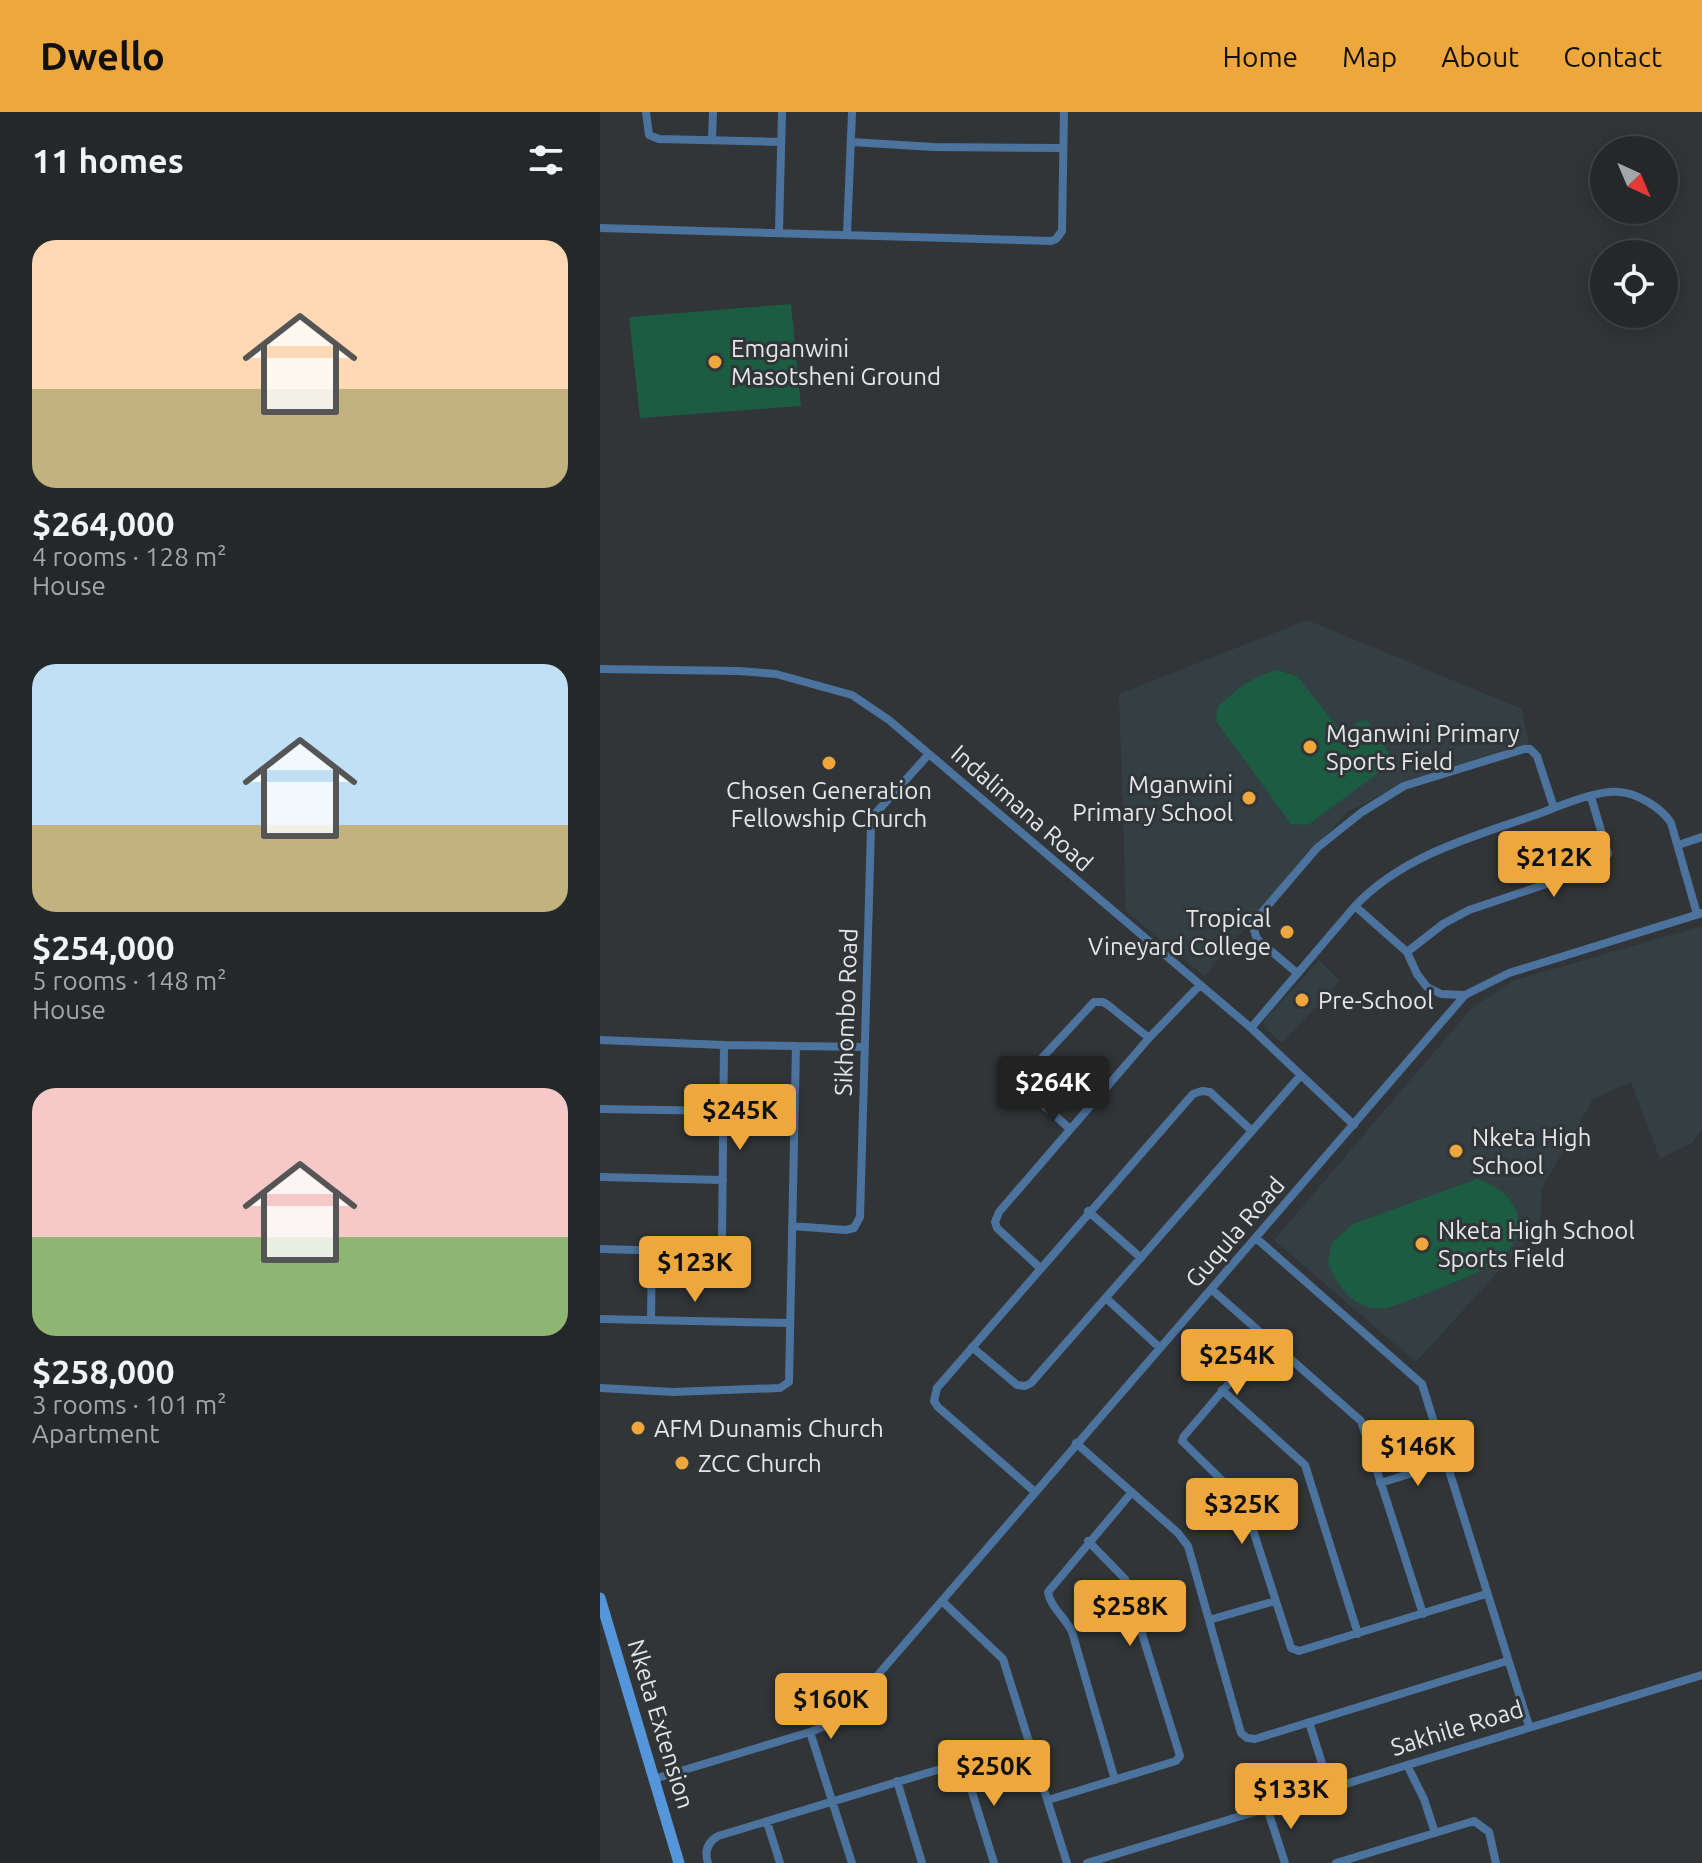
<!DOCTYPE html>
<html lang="en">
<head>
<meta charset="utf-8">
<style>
	:root { --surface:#252829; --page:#2d3031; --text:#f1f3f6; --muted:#a3a6a8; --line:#424446; --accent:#eea73d }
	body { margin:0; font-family:Ubuntu,sans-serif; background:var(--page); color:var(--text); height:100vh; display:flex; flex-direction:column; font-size:30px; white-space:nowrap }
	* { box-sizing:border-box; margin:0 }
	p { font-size:26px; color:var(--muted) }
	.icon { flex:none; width:44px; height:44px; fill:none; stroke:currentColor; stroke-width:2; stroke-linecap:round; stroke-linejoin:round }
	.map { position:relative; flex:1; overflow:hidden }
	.panel { display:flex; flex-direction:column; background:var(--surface); width:600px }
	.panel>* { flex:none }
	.needle { width:52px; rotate:136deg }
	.fabs { position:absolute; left:990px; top:24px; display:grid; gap:16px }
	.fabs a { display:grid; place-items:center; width:88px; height:88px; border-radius:50%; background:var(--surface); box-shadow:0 4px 20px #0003,0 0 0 2px var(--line); font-size:40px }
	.price { position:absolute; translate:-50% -68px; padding:0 18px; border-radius:8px; background:var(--accent); color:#111; font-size:26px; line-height:52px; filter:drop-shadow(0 2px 4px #0008) }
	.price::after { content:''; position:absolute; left:50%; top:48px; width:24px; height:18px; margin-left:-12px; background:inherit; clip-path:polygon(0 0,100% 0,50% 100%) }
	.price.on { background:#222; color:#fff }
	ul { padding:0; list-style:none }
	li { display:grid; align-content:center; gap:16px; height:424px; padding:0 32px }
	li span { display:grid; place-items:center; height:248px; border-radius:24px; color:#555 }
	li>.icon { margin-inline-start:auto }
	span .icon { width:144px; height:144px; fill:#fffc; stroke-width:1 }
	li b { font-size:34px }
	h2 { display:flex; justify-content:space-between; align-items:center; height:96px; padding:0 32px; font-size:34px }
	header { display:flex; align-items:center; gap:48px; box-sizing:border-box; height:112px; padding:0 40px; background:var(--accent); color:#111 }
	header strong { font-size:38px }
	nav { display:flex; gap:44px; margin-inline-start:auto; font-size:28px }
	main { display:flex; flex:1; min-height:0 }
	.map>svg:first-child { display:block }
</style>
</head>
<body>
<header>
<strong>Dwello</strong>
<nav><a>Home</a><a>Map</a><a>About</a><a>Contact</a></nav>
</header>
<main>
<section class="panel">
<h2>11 homes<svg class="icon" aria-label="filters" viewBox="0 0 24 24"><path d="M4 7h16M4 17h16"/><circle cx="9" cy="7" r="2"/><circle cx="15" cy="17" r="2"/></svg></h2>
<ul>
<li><span style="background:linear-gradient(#ffd9b3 60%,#c2b280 0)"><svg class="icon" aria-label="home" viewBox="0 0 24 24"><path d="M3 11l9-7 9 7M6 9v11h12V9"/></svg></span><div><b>$264,000</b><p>4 rooms · 128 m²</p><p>House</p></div></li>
<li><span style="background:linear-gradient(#bfe0f5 65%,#c2b280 0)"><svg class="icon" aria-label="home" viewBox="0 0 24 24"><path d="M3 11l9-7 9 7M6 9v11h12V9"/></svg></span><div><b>$254,000</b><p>5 rooms · 148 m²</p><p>House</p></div></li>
<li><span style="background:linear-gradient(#f6c9c9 60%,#8fb573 0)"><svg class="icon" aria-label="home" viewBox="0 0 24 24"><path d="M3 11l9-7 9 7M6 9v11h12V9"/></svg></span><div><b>$258,000</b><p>3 rooms · 101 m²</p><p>Apartment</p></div></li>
</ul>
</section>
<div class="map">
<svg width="1102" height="1751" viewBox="0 0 1102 1751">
	<rect width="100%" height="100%" fill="#313537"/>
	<path fill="#333f43" d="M707,508L922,597L929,633L803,672L747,700L604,864L526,799L519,582Z
		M1102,814V1017L1092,1031L1060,1047L1031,970L993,987L942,1076L940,1114L816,1250L674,1128L871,897L912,869Z
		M719,848L740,869L682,931L664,915L665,907Z"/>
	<path fill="#1c5c42" d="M191,192L201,294L40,306L29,205Z
		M678,558L698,565L743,622L758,610L767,608L794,649L708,713L691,712L616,609L618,594C639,576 650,565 678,558Z
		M877,1067C922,1081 935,1122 894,1152C886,1158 796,1195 786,1196C782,1197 773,1196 768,1195C748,1190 736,1169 728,1152L731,1132L753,1112Z"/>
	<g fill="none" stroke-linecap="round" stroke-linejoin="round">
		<path stroke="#4c739e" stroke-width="8" d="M46,0L49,23L59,27L180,30
			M112,27L113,0
			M251,30L334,35L463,36
			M0,116L451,129L456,127L462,119L464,0
			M179,119L182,0
			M247,123L252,0
			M0,557L139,559L176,562L252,583L289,608L651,916L754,1013
			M1078,733L1102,725
			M755,794L807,840L817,862L827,875L841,882L865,883
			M807,840L843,812L869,798L997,755L1008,742L991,685
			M697,861L657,827L652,812L717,736L762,700L804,674L924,637H930L937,644L954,696
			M651,916L755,794C804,742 876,724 941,701C962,693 997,678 1019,680C1037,681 1062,696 1071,711L1097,802
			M0,928L124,933L264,935
			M0,997L124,999
			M470,1017L429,980L425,973L429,960L494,890H503L508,893L549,926
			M0,1065L123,1068
			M488,1099L541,1146
			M192,1114L246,1118L254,1116L260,1105L271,716L275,702L329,642
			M656,1126L822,1272L929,1614
			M0,1137L110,1140L117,1136L122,1128L124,933
			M439,1155L397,1116L395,1110L399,1100L549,926L600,873
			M611,1177L761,1309L823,1502
			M506,1186L560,1236
			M0,1207L189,1211
			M51,1207L52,1139
			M667,1227L584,1324L582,1329L644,1390L691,1536L699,1539L886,1482
			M372,1235L417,1273L425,1274L431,1271L701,963
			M0,1276L73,1280L180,1276L189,1270L196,934
			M622,1278L705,1353L758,1522
			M476,1331L578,1421L588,1434L641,1621L647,1626L655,1627L907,1549
			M780,1371L845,1351
			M435,1380L338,1295L334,1289L337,1276L593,982L602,979L610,980L652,1019
			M342,1489L403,1547L467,1751
			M609,1508L675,1489
			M709,1610L730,1677
			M210,1620L252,1751
			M363,1651L394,1751
			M807,1653L824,1687L835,1721
			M54,1667L210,1620L233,1611L245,1601L865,883L909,861L1102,801
			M515,1668L472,1520C466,1506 450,1495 448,1480L532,1380
			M297,1669L322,1751
			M448,1688L576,1649L580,1644L525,1467L488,1429
			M667,1696L685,1751
			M167,1710L180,1751
			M108,1751C104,1739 108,1730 118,1724L430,1630
			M487,1751L1102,1563
			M736,1751L874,1709L889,1720L896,1751"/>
		<path stroke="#5596da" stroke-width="11" d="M0,1486L79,1751"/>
	</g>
	<g fill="#eea73d" stroke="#313537" stroke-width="3">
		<circle cx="115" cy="250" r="8"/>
		<circle cx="710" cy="635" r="8"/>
		<circle cx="229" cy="651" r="8"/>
		<circle cx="649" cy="686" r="8"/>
		<circle cx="687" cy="820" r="8"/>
		<circle cx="702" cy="888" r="8"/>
		<circle cx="856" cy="1039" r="8"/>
		<circle cx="822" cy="1132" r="8"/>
		<circle cx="38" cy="1316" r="8"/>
		<circle cx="82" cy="1351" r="8"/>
	</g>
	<g text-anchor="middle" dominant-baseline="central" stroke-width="6" stroke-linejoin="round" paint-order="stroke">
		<g font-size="24" fill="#e4e7e8" stroke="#313537" text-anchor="start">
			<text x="131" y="236">Emganwini<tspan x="131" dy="28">Masotsheni Ground</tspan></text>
			<text x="726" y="621">Mganwini Primary<tspan x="726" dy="28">Sports Field</tspan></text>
			<text x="633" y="672" text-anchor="end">Mganwini<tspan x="633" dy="28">Primary School</tspan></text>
			<text x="229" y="678" text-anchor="middle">Chosen Generation<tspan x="229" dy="28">Fellowship Church</tspan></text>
			<text x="671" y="806" text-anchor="end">Tropical<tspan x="671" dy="28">Vineyard College</tspan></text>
			<text x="718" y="888">Pre-School</text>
			<text x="872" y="1025">Nketa High<tspan x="872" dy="28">School</tspan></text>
			<text x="838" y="1118">Nketa High School<tspan x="838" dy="28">Sports Field</tspan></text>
			<text x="54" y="1316">AFM Dunamis Church</text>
			<text x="98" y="1351">ZCC Church</text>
		</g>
		<g font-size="24" fill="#e4e7e8" stroke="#313537">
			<text transform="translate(422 696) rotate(41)">Indalimana Road</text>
			<text transform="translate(246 900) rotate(-88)">Sikhombo Road</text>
			<text transform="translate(635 1120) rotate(-49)">Guqula Road</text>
			<text transform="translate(61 1612) rotate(73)">Nketa Extension</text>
			<text transform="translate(857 1616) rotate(-17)">Sakhile Road</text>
		</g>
	</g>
</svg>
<div class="fabs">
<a><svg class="needle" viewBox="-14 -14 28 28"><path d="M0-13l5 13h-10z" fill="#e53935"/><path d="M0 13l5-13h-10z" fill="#a3a6a8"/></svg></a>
<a><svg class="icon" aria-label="locate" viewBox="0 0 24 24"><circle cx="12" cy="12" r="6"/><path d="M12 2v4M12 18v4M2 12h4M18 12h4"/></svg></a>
</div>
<b class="price" style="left:954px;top:787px">$212K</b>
<b class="price on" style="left:453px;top:1012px">$264K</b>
<b class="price" style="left:140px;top:1040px">$245K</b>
<b class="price" style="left:95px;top:1192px">$123K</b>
<b class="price" style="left:637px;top:1285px">$254K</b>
<b class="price" style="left:818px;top:1376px">$146K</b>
<b class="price" style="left:642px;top:1434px">$325K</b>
<b class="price" style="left:530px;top:1536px">$258K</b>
<b class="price" style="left:231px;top:1629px">$160K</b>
<b class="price" style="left:394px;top:1696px">$250K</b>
<b class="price" style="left:691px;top:1719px">$133K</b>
</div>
</main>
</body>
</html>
